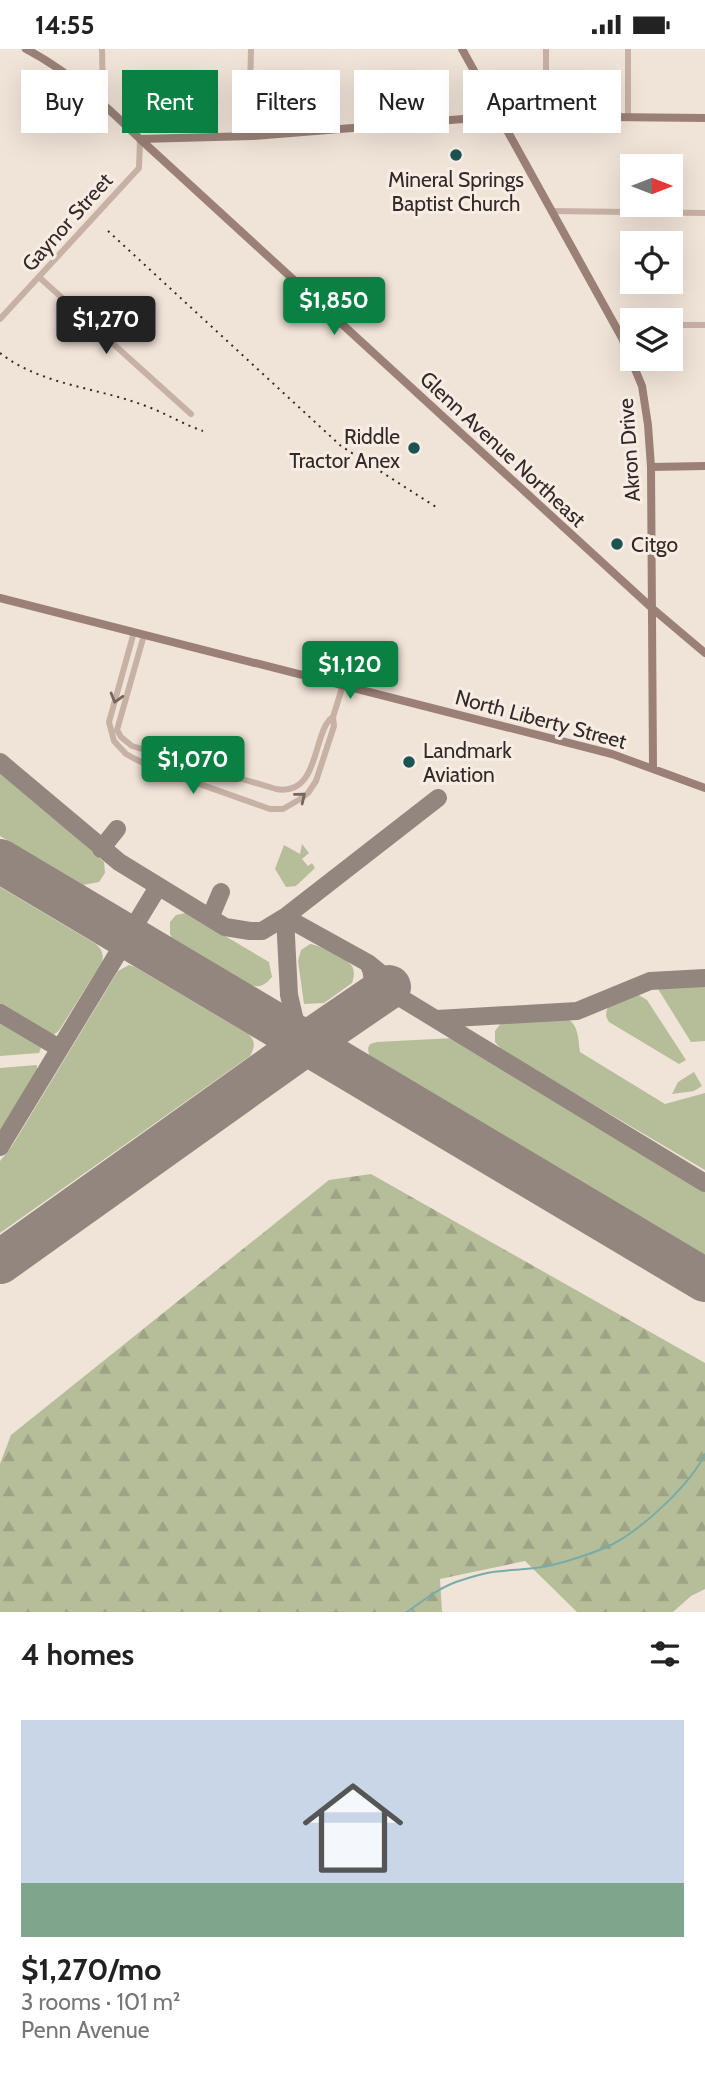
<!DOCTYPE html>
<html lang="en">
<head>
<meta charset="utf-8">
<style>
	:root { --surface:#fff; --page:#f2f2f2; --text:#222; --muted:#767676; --line:#e0e0e0; --accent:#0b8043 }
	body { margin:0; font-family:Cabin,sans-serif; background:var(--page); color:var(--text); height:100vh; display:flex; flex-direction:column; font-size:26px; white-space:nowrap }
	* { box-sizing:border-box; margin:0 }
	p { font-size:23px; color:var(--muted) }
	.icon { flex:none; width:38px; height:38px; fill:none; stroke:currentColor; stroke-width:2; stroke-linecap:round; stroke-linejoin:round }
	.map { position:relative; height:1563px; overflow:hidden }
	.drawer { display:flex; flex-direction:column; background:var(--surface); flex:1 }
	.drawer>* { flex:none }
	.banner { position:absolute; left:21px; top:21px; width:663px; height:63px; display:flex; gap:14px }
	.needle { width:46px; rotate:90deg }
	.controls { position:absolute; left:620px; top:105px; display:grid; gap:14px }
	.controls a { display:grid; place-items:center; width:63px; height:63px; border-radius:0px; background:var(--surface); box-shadow:0 7px 28px #0002; font-size:35px }
	.price { position:absolute; translate:-50% -60px; padding:0 16px; border-radius:7px; background:var(--accent); color:#fff; font-size:23px; line-height:46px; filter:drop-shadow(0 2px 4px #0008) }
	.price::after { content:''; position:absolute; left:50%; top:42px; width:21px; height:16px; margin-left:-10px; background:inherit; clip-path:polygon(0 0,100% 0,50% 100%) }
	.price.current { background:#222; color:#fff }
	ul { padding:0; list-style:none }
	li { display:grid; align-content:center; gap:14px; height:371px; padding:0 21px }
	li+li { border-top:2px solid var(--line) }
	li span { display:grid; place-items:center; height:217px; border-radius:0px; color:#555 }
	li>.icon { margin-inline-start:auto }
	span .icon { width:126px; height:126px; fill:#fffc; stroke-width:1 }
	li b { font-size:30px }
	h2 { display:flex; justify-content:space-between; align-items:center; height:84px; padding:0 21px; font-size:30px }
	.pill { padding:0 24px; border-radius:0px; background:var(--surface); box-shadow:0 7px 28px #0002; font-size:24px; line-height:63px }
	.pill.current { background:var(--accent); color:#fff }
	.status { display:flex; justify-content:space-between; align-items:center; height:49px; padding:0 35px; background:var(--surface); direction:ltr }
	.status svg { height:19px; fill:currentColor }
	.map>svg:first-child { display:block }
</style>
</head>
<body>
<div class="status"><b>14:55</b><svg viewBox="0 0 49 12"><path d="M0 12V9h3v3zM5 12V6h3v6zM10 12V3h3v9zM15 12V0h3v12zM26 1h20v11H26zM47 4h2v5h-2z"/></svg></div>
<div class="map">
<svg width="705" height="1563" viewBox="0 0 705 1563">
	<defs>
		<pattern id="forest-firs" width="22" height="20" patternUnits="userSpaceOnUse" patternTransform="scale(1.75)"><rect width="22" height="20" fill="#b6be99"/><path d="M5 1l3.5 6h-7zM16 11l3.5 6h-7z" fill="#9da384"/></pattern>
	</defs>
	<rect width="100%" height="100%" fill="#f0e3d8"/>
	<path fill="#b6be99" d="M0,721L104,813L105,824L99,833L83,836L0,787Z
		M302,795L309,804L302,810L308,817L312,814L315,819L296,837L286,838L275,820L284,796L300,805Z
		M0,838L96,895C102,901 104,905 102,913L60,980C58,983 54,986 51,986C42,986 9,963 0,958Z
		M186,864L269,913L272,928C265,936 261,939 251,936L172,889L170,885V873L176,866Z
		M310,895C320,896 346,909 352,917C355,923 354,928 352,934L324,954L304,955L298,912L301,901Z
		M129,916L135,918L248,985C256,992 255,998 250,1007L0,1184V1112L12,1097L118,922Z
		M705,934V992L691,993L658,940L659,937H663Z
		M637,945L647,951L686,1011L679,1015L609,973C604,966 606,960 611,954Z
		M562,967C579,973 578,988 580,1003L665,1055L705,1044V1121L503,1002L495,993V982L502,973Z
		M0,970L37,992L41,999L39,1004L0,1007Z
		M454,989L705,1139V1206L384,1016L369,1006L368,999L370,995L377,993Z
		M37,1016V1021L0,1081V1019Z
		M694,1023L702,1037L694,1042L672,1045L678,1033Z"/>
	<path fill="url(#forest-firs)" d="M371,1125L705,1314V1540L691,1547L673,1563H577L525,1512L440,1530L442,1563H0V1415L11,1386L329,1131Z"/>
	<g fill="none" stroke-linecap="round" stroke-linejoin="round">
		<path stroke="#78aca9" stroke-width="2" d="M407,1563C424,1551 441,1537 462,1531C472,1528 483,1524 493,1523C513,1520 533,1521 552,1516C569,1512 597,1503 613,1495C643,1479 690,1436 705,1405"/>
		<path stroke="#92867f" stroke-width="18" d="M0,713L119,813L225,878L250,882H262L285,868L368,914L379,923L396,946L705,1134
			M101,800L117,780
			M210,869L221,843
			M363,956C371,942 377,929 368,914
			M0,964L59,999
			M437,970L577,962L650,932L705,929
			M307,994L296,976L289,946L285,868L438,749
			M264,1026C278,1007 292,991 290,967
			M0,1098L158,838"/>
		<path stroke="#92867f" stroke-width="44" d="M0,812L705,1231
			M0,1213L307,994L389,938"/>
		<path stroke="#c7b1a5" stroke-width="6" d="M102,0L103,53
			M546,0V67
			M628,68V0
			M249,87L251,0
			M552,162L705,164
			M40,229L191,365
			M0,270L139,119L140,90
			M670,276H705
			M134,583L109,673L114,692L126,705L135,710L154,719L270,760H283L302,749L308,744L316,732L334,677L333,668L343,636
			M144,586L117,681L121,688L132,697L276,740C321,748 312,681 333,668"/>
		<path stroke="#9b8077" stroke-width="8" d="M26,0C70,23 105,56 140,90L653,560L705,604
			M462,0L622,289L642,337L648,376L651,418L653,719
			M140,90L253,87L500,67L705,69
			M651,418L705,417
			M0,549L612,705L705,739"/>
		<path stroke="#332926" stroke-width="2" stroke-dasharray="2 5" stroke-linecap="butt" d="M108,182L341,397L436,458
			M0,304C41,336 95,338 143,356C164,363 182,375 203,382"/>
	</g>
	<defs><path id="oneway-chevron" d="M-2-3.5L2.5 0L-2 3.5" fill="none" stroke-width="1.6" stroke-linecap="round" stroke-linejoin="round" transform="scale(1.75)"/></defs>
	<g stroke="#76665f">
		<use href="#oneway-chevron" transform="translate(116 649) rotate(106)"/>
		<use href="#oneway-chevron" transform="translate(301 748) rotate(-39)"/>
	</g>
	<g fill="#1d5352" stroke="#f8ede4" stroke-width="2.5">
		<circle cx="456" cy="106" r="7"/>
		<circle cx="414" cy="399" r="7"/>
		<circle cx="617" cy="495" r="7"/>
		<circle cx="409" cy="713" r="7"/>
	</g>
	<g text-anchor="middle" dominant-baseline="central" stroke-width="6" stroke-linejoin="round" paint-order="stroke">
		<g font-size="21" fill="#332926" stroke="#f8ede4" text-anchor="start">
			<text x="456" y="130" text-anchor="middle">Mineral Springs<tspan x="456" dy="24">Baptist Church</tspan></text>
			<text x="400" y="387" text-anchor="end">Riddle<tspan x="400" dy="24">Tractor Anex</tspan></text>
			<text x="631" y="495">Citgo</text>
			<text x="423" y="701">Landmark<tspan x="423" dy="24">Aviation</tspan></text>
		</g>
		<g font-size="21" fill="#332926" stroke="#f8ede4">
			<text transform="translate(67 173) rotate(-48)">Gaynor Street</text>
			<text transform="translate(503 400) rotate(43)">Glenn Avenue Northeast</text>
			<text transform="translate(629 401) rotate(-94)">Akron Drive</text>
			<text transform="translate(541 670) rotate(15)">North Liberty Street</text>
		</g>
	</g>
</svg>
<div class="controls">
<a><svg class="needle" viewBox="-14 -14 28 28"><path d="M0-13l5 13h-10z" fill="#e53935"/><path d="M0 13l5-13h-10z" fill="#767676"/></svg></a>
<a><svg class="icon" aria-label="locate" viewBox="0 0 24 24"><circle cx="12" cy="12" r="6"/><path d="M12 2v4M12 18v4M2 12h4M18 12h4"/></svg></a>
<a><svg class="icon" aria-label="layers" viewBox="0 0 24 24"><path d="M12 4l9 5-9 5-9-5zM3 14l9 5 9-5"/></svg></a>
</div>
<b class="price" style="left:334px;top:288px">$1,850</b>
<b class="price current" style="left:106px;top:307px">$1,270</b>
<b class="price" style="left:350px;top:652px">$1,120</b>
<b class="price" style="left:193px;top:747px">$1,070</b>
<div class="banner">
<a class="pill">Buy</a>
<a class="pill current">Rent</a>
<a class="pill">Filters</a>
<a class="pill">New</a>
<a class="pill">Apartment</a>
</div>
</div>
<section class="drawer">
<h2>4 homes<svg class="icon" aria-label="filters" viewBox="0 0 24 24"><path d="M4 7h16M4 17h16"/><circle cx="9" cy="7" r="2"/><circle cx="15" cy="17" r="2"/></svg></h2>
<ul>
<li><span style="background:linear-gradient(#c9d6e8 75%,#7fa58c 0)"><svg class="icon" aria-label="home" viewBox="0 0 24 24"><path d="M3 11l9-7 9 7M6 9v11h12V9"/></svg></span><div><b>$1,270/mo</b><p>3 rooms · 101 m²</p><p>Penn Avenue</p></div></li>
</ul>
</section>
</body>
</html>
